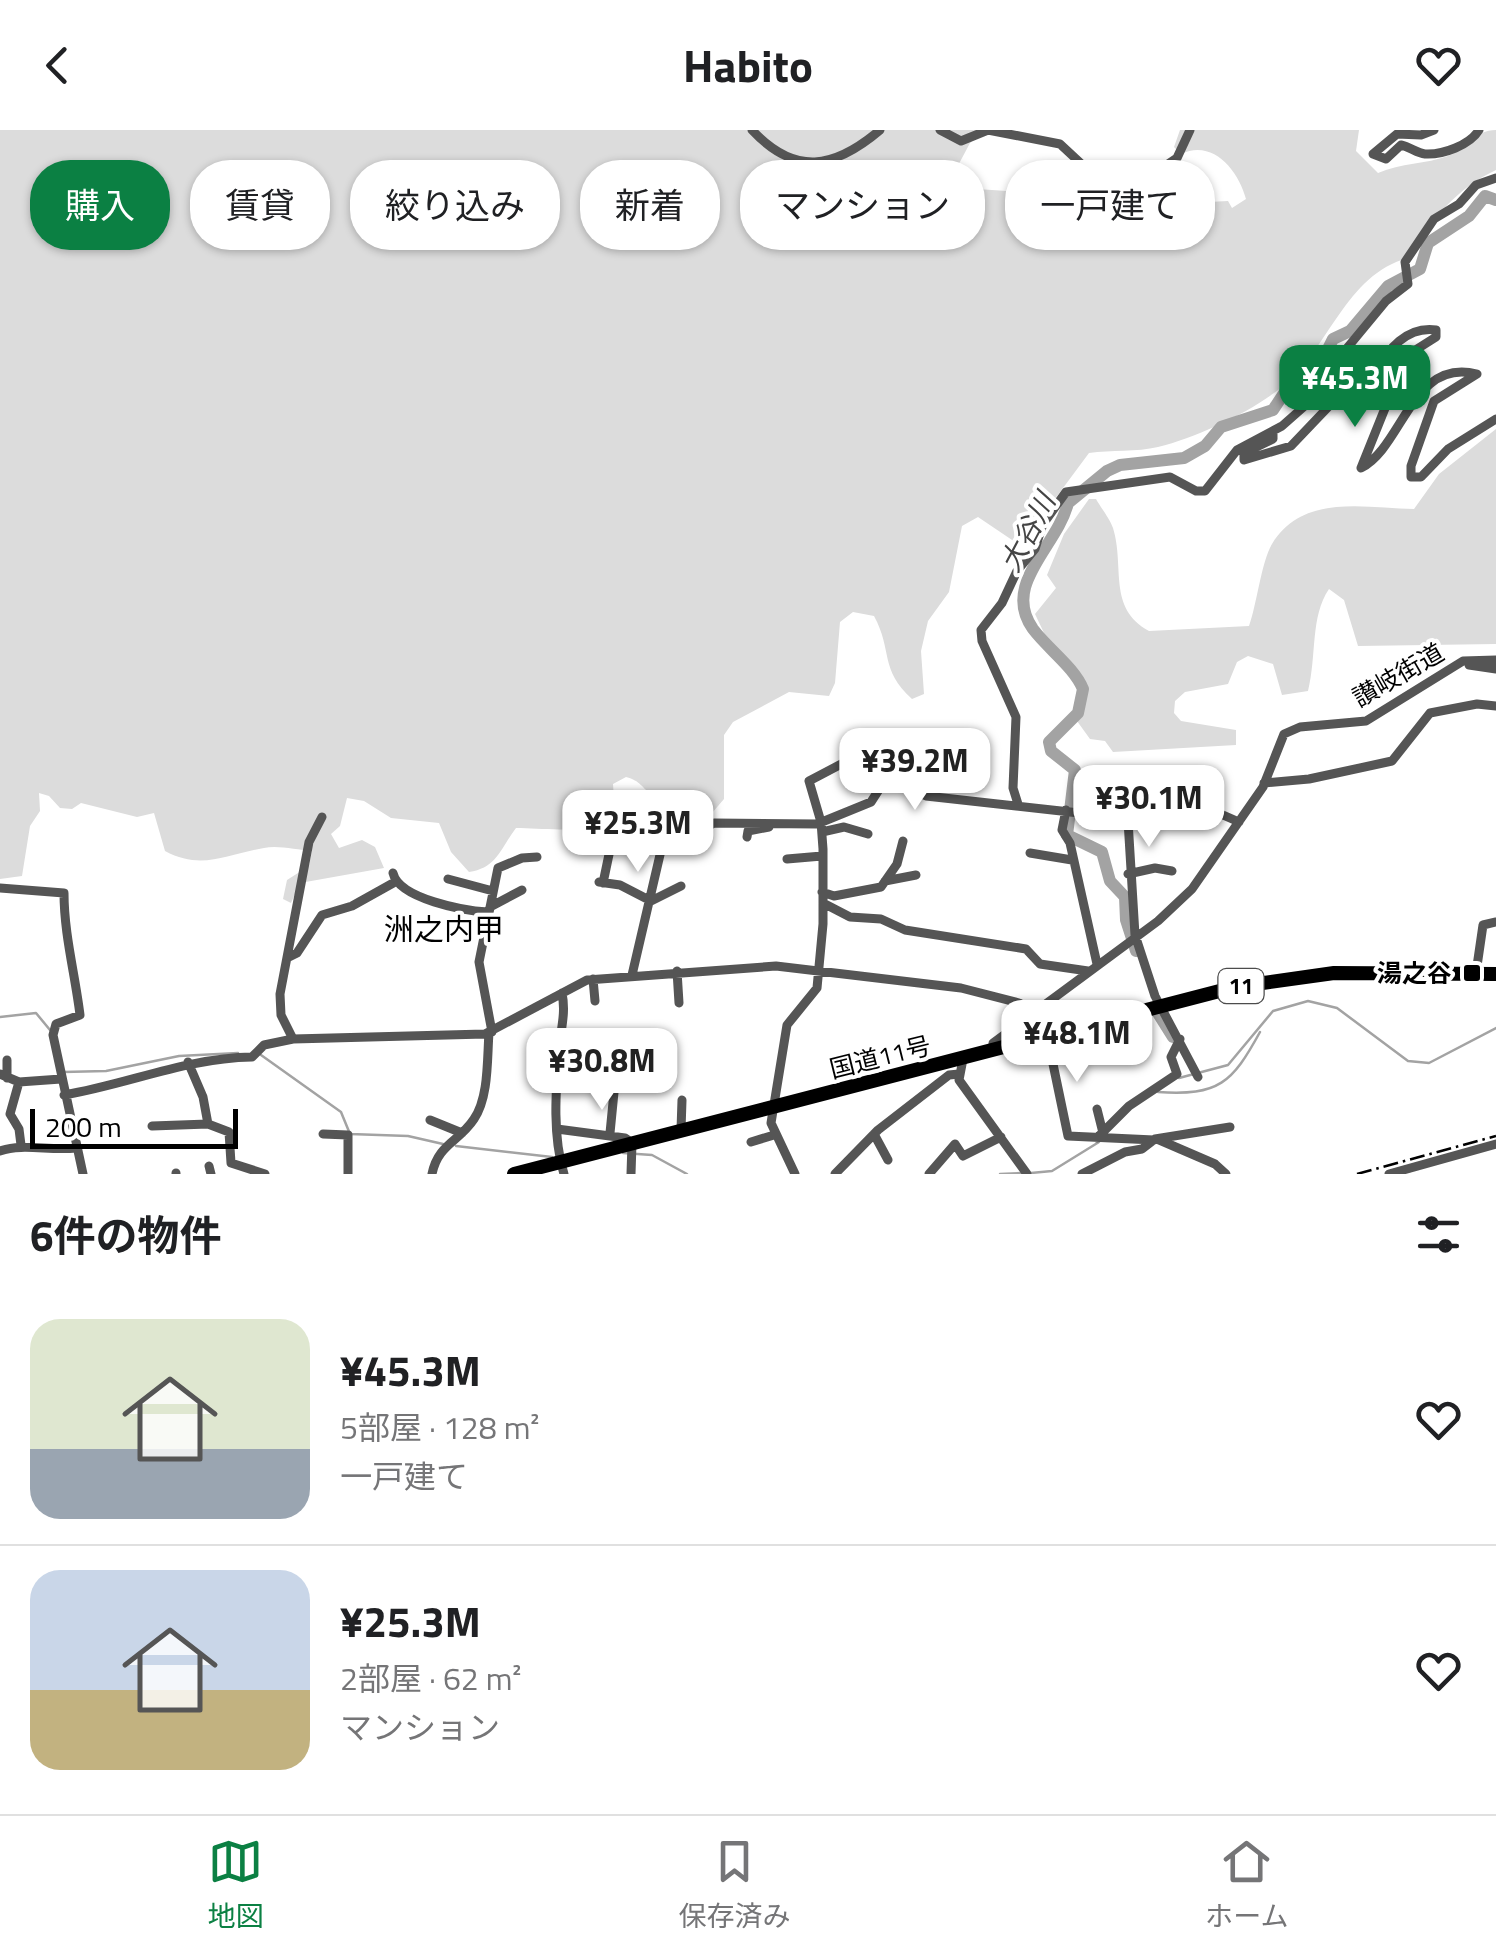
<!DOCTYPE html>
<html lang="ja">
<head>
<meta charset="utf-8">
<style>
	:root { --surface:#fff; --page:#f6f6f6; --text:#202124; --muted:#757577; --line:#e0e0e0; --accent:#0b8043 }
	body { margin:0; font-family:"Titillium Web","Noto Sans JP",sans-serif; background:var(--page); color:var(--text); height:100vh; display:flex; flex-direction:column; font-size:38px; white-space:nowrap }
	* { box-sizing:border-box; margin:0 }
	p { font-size:32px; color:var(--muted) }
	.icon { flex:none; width:55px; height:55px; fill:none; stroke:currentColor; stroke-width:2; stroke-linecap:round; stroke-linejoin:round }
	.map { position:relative; height:1044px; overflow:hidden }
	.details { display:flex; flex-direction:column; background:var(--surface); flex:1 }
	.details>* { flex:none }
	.top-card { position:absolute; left:30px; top:30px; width:1438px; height:90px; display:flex; gap:20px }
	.scale { position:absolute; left:30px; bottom:25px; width:208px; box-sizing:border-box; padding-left:10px; border:5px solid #000; border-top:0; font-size:28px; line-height:35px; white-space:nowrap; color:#000; -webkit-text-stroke:8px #fff; paint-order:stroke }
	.price { position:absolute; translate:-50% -85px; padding:0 22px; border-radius:20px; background:#fff; color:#222; font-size:32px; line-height:65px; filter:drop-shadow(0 2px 5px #0008) }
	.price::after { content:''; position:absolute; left:50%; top:60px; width:30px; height:22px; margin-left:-15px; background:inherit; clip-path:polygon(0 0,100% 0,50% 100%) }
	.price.current { background:var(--accent); color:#fff }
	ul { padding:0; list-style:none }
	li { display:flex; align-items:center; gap:30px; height:250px; padding:0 30px }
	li+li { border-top:2px solid var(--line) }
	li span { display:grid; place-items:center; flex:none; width:280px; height:200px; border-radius:30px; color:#555 }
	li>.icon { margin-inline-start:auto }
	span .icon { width:120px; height:120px; fill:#fffc; stroke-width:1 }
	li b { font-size:42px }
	h2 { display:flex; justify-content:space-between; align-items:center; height:120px; padding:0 30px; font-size:42px }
	.tag { padding:0 35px; border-radius:40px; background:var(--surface); box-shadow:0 2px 8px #0004; font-size:35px; line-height:90px }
	.tag.current { background:var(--accent); color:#fff }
	header { display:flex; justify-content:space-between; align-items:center; height:130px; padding:0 30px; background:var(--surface); font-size:45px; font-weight:700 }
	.dock { display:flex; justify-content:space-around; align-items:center; height:140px; border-top:2px solid var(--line); background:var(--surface); font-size:28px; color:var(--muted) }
	.dock a { display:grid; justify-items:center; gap:5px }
	.dock .current { color:var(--accent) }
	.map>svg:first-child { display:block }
</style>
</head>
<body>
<header><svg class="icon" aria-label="back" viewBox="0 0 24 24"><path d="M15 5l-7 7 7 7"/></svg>Habito<svg class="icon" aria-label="heart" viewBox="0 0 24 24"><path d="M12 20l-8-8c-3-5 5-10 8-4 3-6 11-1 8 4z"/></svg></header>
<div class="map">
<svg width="1496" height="1044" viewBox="0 0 1496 1044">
	<rect width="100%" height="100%" fill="#fff"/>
	<path fill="#dcdcdc" d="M0,0H985L970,13L945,60L950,65L977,59L1035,63L1057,114L1068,117L1119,89L1124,69L1170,37L1189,73L1228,71L1232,78L1246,69C1238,40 1213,9 1181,24L1174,17L1180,0H1359L1356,21L1378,43C1401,33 1426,34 1448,26C1466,19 1475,0 1496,0V40C1455,59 1432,90 1408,128C1345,145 1329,219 1282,257C1249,283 1198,307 1158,317C1137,322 1111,320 1089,323L1043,385L1032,413L1015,412L978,387L962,396L949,462L928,491L921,521L924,564L912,569C879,539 893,521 874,486L853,482L840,492L835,553L829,566L789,562L733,592L724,605V669L712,683C694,679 668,677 653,666C641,657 641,651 626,647L613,654L615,684C591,706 546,698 516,698C500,719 497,738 469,742L451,722L439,693L391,688L364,671L347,668L340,696L331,704L339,718L362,710L375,717L384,738L300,753L291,773L283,769L287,750L309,736L312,721C297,720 278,715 264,718C227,724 202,741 165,721L154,683L137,687L81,673L72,679L60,678L49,666L39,663L40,681L30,696L22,746L0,749Z
		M1496,299V514L1358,516L1344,470L1329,459C1310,487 1317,525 1308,561L1282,565L1273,534L1248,526L1237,532L1228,554L1185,562L1175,571L1174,583L1181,591L1236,600V615L1113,622L1105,611L1090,609L1077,591L1088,558L1053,522L1035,484L1056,458L1047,445L1064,404L1089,369H1096C1101,378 1110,389 1113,398C1125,437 1107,478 1149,501L1249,496C1257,474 1261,433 1272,414C1303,363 1365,378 1414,379L1439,344Z"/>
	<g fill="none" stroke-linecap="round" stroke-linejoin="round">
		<path stroke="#a3a3a3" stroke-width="2.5" d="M0,887L36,883L50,900
			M261,925L341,982L350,1004L408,1006L443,1014
			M63,942L106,941L179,926L238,923
			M1179,948L1228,935L1273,881L1308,871L1337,878L1408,931L1429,933L1496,898
			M1158,962C1219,966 1232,953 1260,902
			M456,1016L552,1027
			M623,1023L652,1025L687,1044
			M1031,1043L1052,1041L1099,1012
			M1000,1044L1023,1043"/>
		<path stroke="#a3a3a3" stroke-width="12" d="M1136,821L1126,790L1125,767L1110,751L1102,722L1067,705L1075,640L1051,621L1049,612L1078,583L1083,559C1074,537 1048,519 1033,499C1001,454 1057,417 1068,373L1107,341L1120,335L1184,328L1205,316L1221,297L1273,280L1294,248L1324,227L1333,209L1350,201L1388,156L1420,139L1428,113L1469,86L1485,66L1496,70
			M1156,880L1173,907"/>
		<path stroke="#555" stroke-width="9" d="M752,0C795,46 834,39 880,0
			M940,0L961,11L988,0
			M988,0L1060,14L1118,68L1177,28L1190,0
			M1434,0L1421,5L1397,4L1373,24L1386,29L1401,15C1410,17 1417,23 1425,24C1443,25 1470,15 1479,0
			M1273,301V309L1244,323V330L1291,316L1352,252L1377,243C1386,219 1408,196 1436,200V207L1406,226L1361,338C1403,317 1412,227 1477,244L1434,271L1411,336V347H1421L1448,319L1496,289
			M1469,535L1496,539
			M1264,653L1309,649L1392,631L1430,583L1477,574L1496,576
			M1018,674L1013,658L1016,587L982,511L981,500L1002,473L1017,441L1035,419L1043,394L1066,362L1170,347L1196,361H1205L1237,320L1282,296L1316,266L1333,235L1386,171L1408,154L1405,132L1434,89L1459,74L1476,55L1496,48
			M1127,674L1135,805L1155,866L1198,947
			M1066,680L1062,700L1070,713L1097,834
			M616,691L697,702L714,693L817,694L871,672L880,658L899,654L926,666L1079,683L1117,674L1207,678L1239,692
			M822,702L844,697L868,704
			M747,707L748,701L769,697
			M1030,723L1072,730
			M787,729L822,726
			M393,743C399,769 465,781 488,782
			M1128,744L1155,738L1172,741
			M448,749L493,761
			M885,751L916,745
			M599,752L620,755L651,771L681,756
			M603,753L616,691L601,679L617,681L624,674
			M0,758L64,763C64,804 75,844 80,885L56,894L53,905L83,1044
			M822,762L834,766L881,757L897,734L903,711
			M823,773L850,787L881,789L905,800L1026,819L1040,834L1088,841
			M490,777L522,760
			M287,828L297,823L322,785L352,776L395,752
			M677,841L679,873
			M1476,843L1483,795L1496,792
			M632,845L666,699
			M593,849L595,871
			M562,863C566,883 561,898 559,918C556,959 552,1005 564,1044
			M492,902L479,832L498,738L522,728L537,727
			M293,909L281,885L280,864L309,712L322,687
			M993,920V913L1158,791L1192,759L1263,657L1284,604L1300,597L1366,591L1463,531L1496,530
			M963,929L959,950L1027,1044
			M7,930V948
			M188,932L203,967L208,994L229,1002L231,1033L265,1044
			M0,944L19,952L61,949
			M559,948L615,952L610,1003
			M19,952L10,984L19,999L21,1015
			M64,965C129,954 186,928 252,927L264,915L293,909L485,904L587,850L776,836L961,858L1019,873L1043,886L1068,1006L1154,1010
			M1097,979L1103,1003
			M430,990L462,1003
			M152,996L208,994
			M557,999L625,1008L632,1013L631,1044
			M681,1000L682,970
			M323,1004L348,1005V1044
			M874,1004L888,1030
			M1097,1008L1129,976L1177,944L1171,927L1180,909
			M1157,1009L1215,1034L1226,1044
			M751,1012L774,1005
			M0,1021C23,1013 49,1021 76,1018
			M209,1036L211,1044
			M176,1043V1044
			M432,1044C438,1014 459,1012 474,989C489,967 487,929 489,903
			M795,1044L771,993L787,895L817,858L823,794V719L821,692L809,651L847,631
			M835,1044L878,1000L949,945L959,944
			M929,1044L955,1014L963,1026L1001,1007
			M1082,1044L1125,1022L1142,1019L1155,1009L1230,997
			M1389,1044L1496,1014"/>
		<path stroke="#000" stroke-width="14" d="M514,1044L1235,857L1334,843L1496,844"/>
		<path stroke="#000" stroke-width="2.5" stroke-dasharray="15 5 2.5 5" stroke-linecap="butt" d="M1357,1044L1496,1006"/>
	</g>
	<rect fill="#000" stroke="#fff" stroke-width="4" x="1462" y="833" width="20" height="20" rx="5"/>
	<g text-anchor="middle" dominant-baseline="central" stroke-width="8" stroke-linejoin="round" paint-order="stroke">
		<rect fill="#fff" stroke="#4c4c4c" stroke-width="2.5" x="1218.5" y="839" width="45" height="34" rx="8"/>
		<g font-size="22" font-weight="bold" fill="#000">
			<text x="1241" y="856">11</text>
		</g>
		<g font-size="25" fill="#000" stroke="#fff">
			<text transform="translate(1398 545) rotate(-30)">讃岐街道</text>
			<text transform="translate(880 927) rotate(-14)">国道11号</text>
		</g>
		<g font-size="25" font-weight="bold" fill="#000" stroke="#fff" text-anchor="end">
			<text x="1452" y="843">湯之谷</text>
		</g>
		<g font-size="28" font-style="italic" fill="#444" stroke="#fff">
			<text transform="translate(1027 402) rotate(-62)">大谷川</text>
		</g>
		<g font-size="30" fill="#000" stroke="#fff">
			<text x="444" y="799">洲之内甲</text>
		</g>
	</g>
</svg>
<div class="scale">200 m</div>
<b class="price current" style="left:1355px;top:300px">¥45.3M</b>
<b class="price" style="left:915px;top:683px">¥39.2M</b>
<b class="price" style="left:1149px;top:720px">¥30.1M</b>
<b class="price" style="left:638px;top:745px">¥25.3M</b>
<b class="price" style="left:1077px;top:955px">¥48.1M</b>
<b class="price" style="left:602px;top:983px">¥30.8M</b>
<div class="top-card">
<a class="tag current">購入</a>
<a class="tag">賃貸</a>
<a class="tag">絞り込み</a>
<a class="tag">新着</a>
<a class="tag">マンション</a>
<a class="tag">一戸建て</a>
</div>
</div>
<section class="details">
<h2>6件の物件<svg class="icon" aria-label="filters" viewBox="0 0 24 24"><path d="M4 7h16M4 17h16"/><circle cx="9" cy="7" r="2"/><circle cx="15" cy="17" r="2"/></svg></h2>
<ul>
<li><span style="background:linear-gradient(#dfe7d0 65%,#9aa5b1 0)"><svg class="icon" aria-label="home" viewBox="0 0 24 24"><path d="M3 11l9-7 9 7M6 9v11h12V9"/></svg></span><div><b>¥45.3M</b><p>5部屋 · 128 m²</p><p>一戸建て</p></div><svg class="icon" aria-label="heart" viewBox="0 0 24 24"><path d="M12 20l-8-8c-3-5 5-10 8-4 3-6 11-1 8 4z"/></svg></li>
<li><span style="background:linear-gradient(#c9d6e8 60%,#c2b280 0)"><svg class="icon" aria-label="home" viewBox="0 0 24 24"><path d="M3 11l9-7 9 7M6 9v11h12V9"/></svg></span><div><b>¥25.3M</b><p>2部屋 · 62 m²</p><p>マンション</p></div><svg class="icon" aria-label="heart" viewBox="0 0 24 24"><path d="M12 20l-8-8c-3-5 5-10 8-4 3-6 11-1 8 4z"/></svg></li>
</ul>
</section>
<nav class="dock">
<a class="current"><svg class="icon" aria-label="map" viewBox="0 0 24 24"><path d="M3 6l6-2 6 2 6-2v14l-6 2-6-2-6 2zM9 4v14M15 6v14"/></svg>地図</a>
<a><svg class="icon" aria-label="saved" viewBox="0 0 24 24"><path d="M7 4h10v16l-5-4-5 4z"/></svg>保存済み</a>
<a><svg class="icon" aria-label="home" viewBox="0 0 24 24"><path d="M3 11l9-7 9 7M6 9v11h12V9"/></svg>ホーム</a>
</nav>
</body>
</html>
